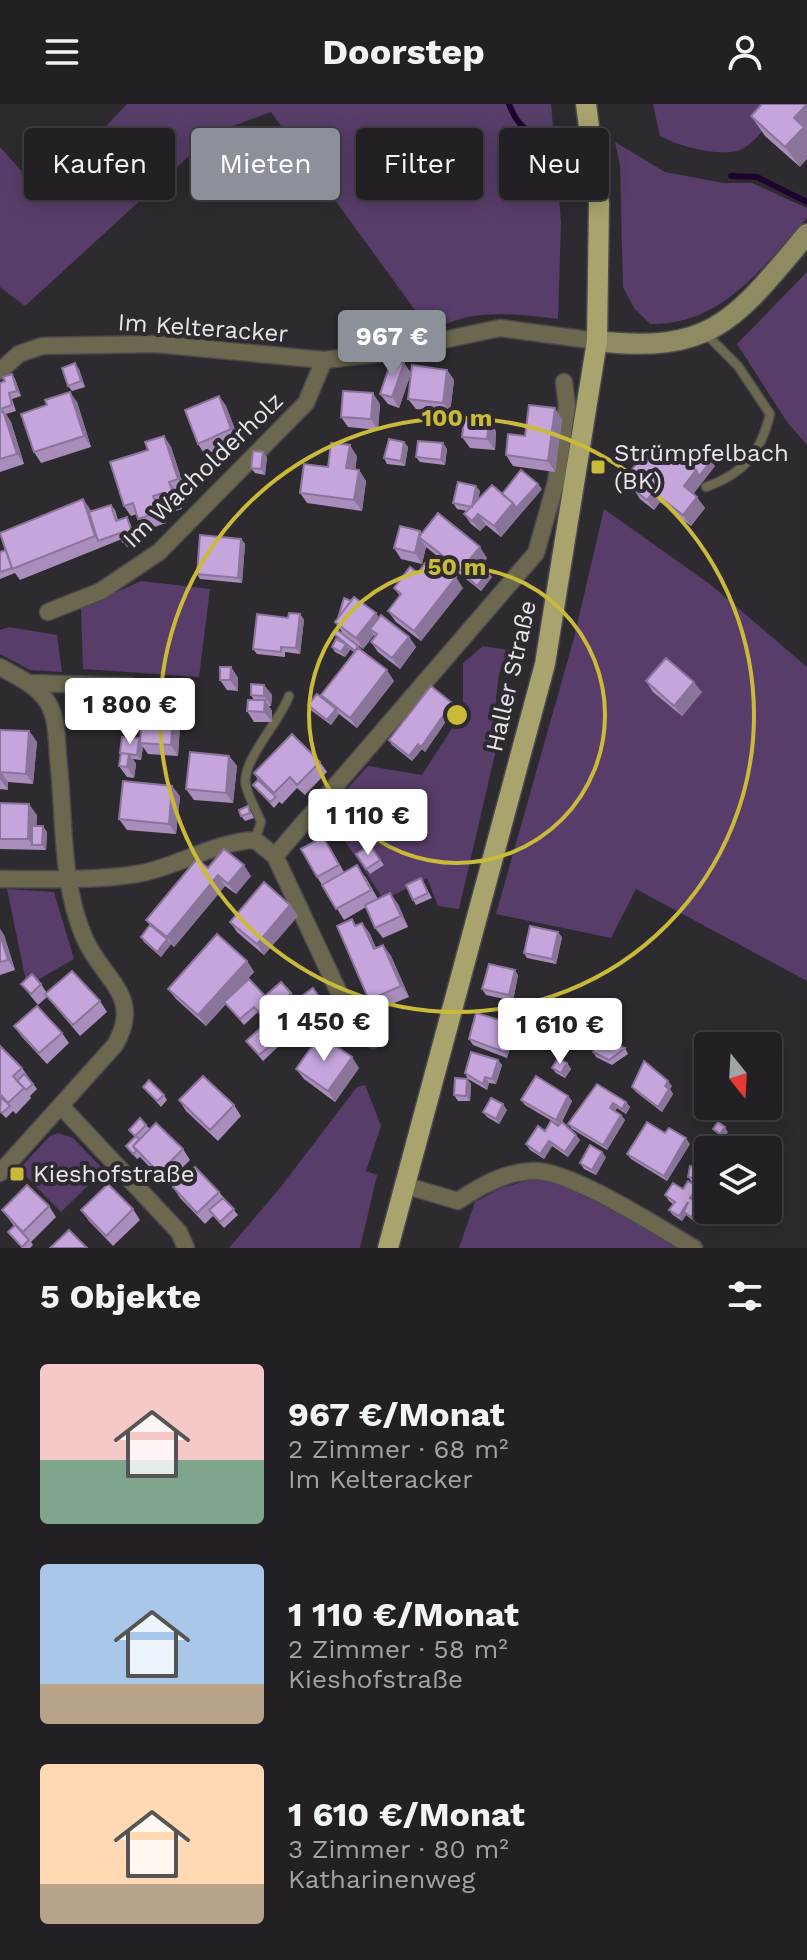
<!DOCTYPE html>
<html lang="de">
<head>
<meta charset="utf-8">
<style>
	:root { --surface:#222024; --page:#2e2d31; --text:#f1f3f6; --muted:#a2a3a6; --line:#3f3e41; --accent:#8c9099 }
	body { margin:0; font-family:"Work Sans",sans-serif; background:var(--page); color:var(--text); height:100vh; display:flex; flex-direction:column; font-size:30px; white-space:nowrap }
	* { box-sizing:border-box; margin:0 }
	p { font-size:26px; color:var(--muted) }
	.icon { flex:none; width:44px; height:44px; fill:none; stroke:currentColor; stroke-width:2; stroke-linecap:round; stroke-linejoin:round }
	.map { position:relative; height:1144px; overflow:hidden }
	.sheet { display:flex; flex-direction:column; background:var(--surface); flex:1 }
	.sheet>* { flex:none }
	.banner { position:absolute; left:24px; top:24px; width:760px; height:72px; display:flex; gap:16px }
	.needle { width:52px; rotate:162deg }
	.fabs { position:absolute; left:694px; top:928px; display:grid; gap:16px }
	.fabs a { display:grid; place-items:center; width:88px; height:88px; border-radius:8px; background:var(--surface); box-shadow:0 4px 20px #0003,0 0 0 2px var(--line); font-size:40px }
	.price { position:absolute; translate:-50% -68px; padding:0 18px; border-radius:8px; background:#fff; color:#222; font-size:26px; line-height:52px; filter:drop-shadow(0 2px 4px #0008) }
	.price::after { content:''; position:absolute; left:50%; top:48px; width:24px; height:18px; margin-left:-12px; background:inherit; clip-path:polygon(0 0,100% 0,50% 100%) }
	.price.active { background:var(--accent); color:#fff }
	ul { padding:0; list-style:none }
	li { display:flex; align-items:center; gap:24px; height:200px; padding:0 40px }
	li span { display:grid; place-items:center; flex:none; width:224px; height:160px; border-radius:8px; color:#555 }
	li>.icon { margin-inline-start:auto }
	span .icon { width:96px; height:96px; fill:#fffc; stroke-width:1 }
	li b { font-size:34px }
	h2 { display:flex; justify-content:space-between; align-items:center; height:96px; padding:0 40px; font-size:34px }
	.chip { padding:0 28px; border-radius:8px; background:var(--surface); box-shadow:0 4px 20px #0003,0 0 0 2px var(--line); font-size:28px; line-height:72px }
	.chip.active { background:var(--accent); color:#fff }
	header { display:flex; justify-content:space-between; align-items:center; height:104px; padding:0 40px; background:var(--surface); font-size:36px; font-weight:700 }
	.map>svg:first-child { display:block }
</style>
</head>
<body>
<header><svg class="icon" aria-label="menu" viewBox="0 0 24 24"><path d="M4 6h16M4 12h16M4 18h16"/></svg>Doorstep<svg class="icon" aria-label="person" viewBox="0 0 24 24"><circle cx="12" cy="8" r="4"/><path d="M4 21q1-7 8-7t8 7"/></svg></header>
<div class="map">
<svg width="807" height="1144" viewBox="0 0 807 1144">
	<rect width="100%" height="100%" fill="#2e2b30"/>
	<path fill="#583d6a" d="M127,0H551L561,118L558,215C515,210 468,203 431,228L271,8L214,29L25,202L0,183V43L42,90Z
		M653,0H769L775,12C765,23 752,43 737,47C716,52 678,42 660,32Z
		M615,38L665,68L723,79H752L807,104V114C762,163 723,221 650,220L634,204L623,183L620,62Z
		M807,168V341L787,318L737,240Z
		M604,405L711,481L807,563V877L636,785L611,834L496,810L574,534Z
		M141,477L210,485L199,573L83,565L81,504Z
		M9,523L57,531L62,568L30,566L0,550V526Z
		M483,542L508,546L499,570L496,594L495,650L459,805L438,802L427,774L384,796L326,708L368,662L422,671L463,607V559Z
		M7,785L54,788L74,855L27,882Z
		M365,981L381,1022L366,1067L377,1071L360,1144H229L280,1084L357,983Z
		M58,1029L73,1034L104,1066L61,1108L19,1065L50,1032Z
		M537,1074L556,1075L683,1144H459L475,1098L501,1084Z"/>
	<g fill="none" stroke-linecap="round" stroke-linejoin="round">
		<path stroke="#1f032f" stroke-width="6" d="M509,0C517,21 526,30 549,32
			M731,72L757,73L807,98"/>
		<defs>
			<path id="lane" d="M705,229L738,262L770,310C761,349 743,370 706,383
				M255,736L261,718C256,706 249,694 246,682C240,658 280,618 289,592"/>
			<path id="street" d="M0,267L19,250L42,242L155,240L324,256L377,250L500,224L597,237
				M48,508L101,487L159,448L306,299L324,256
				M0,563C18,573 43,584 51,605C57,618 57,639 58,653C65,714 60,776 84,833C102,876 144,891 115,941L0,1069
				M30,579L130,582
				M275,752L348,908L373,936
				M0,775C45,775 92,777 137,770C178,763 213,738 255,736L275,752L536,449L556,378L567,302L564,278
				M61,1002L179,1128L186,1144
				M404,1081L458,1097C480,1082 505,1068 532,1067C568,1064 660,1124 694,1144"/>
			<path id="secondary" d="M597,237C714,251 737,213 807,130"/>
			<path id="primary" d="M388,1144L545,560L597,237L599,99L586,0"/>
		</defs>
		<use href="#lane" stroke="#4c494e" stroke-width="11"/>
		<use href="#street" stroke="#4c494e" stroke-width="19"/>
		<use href="#secondary" stroke="#4c494e" stroke-width="23"/>
		<use href="#primary" stroke="#4c494e" stroke-width="23"/>
		<use href="#lane" stroke="#6b684f" stroke-width="8"/>
		<use href="#street" stroke="#6b684f" stroke-width="16"/>
		<use href="#secondary" stroke="#8e8a61" stroke-width="20"/>
		<use href="#primary" stroke="#a9a36e" stroke-width="20"/>
	</g>
	<path fill="#a98ebd" d="M762,0L800,63L765,32L751,12Z
		M404,259L411,269L399,304L388,300L380,290Z
		M79,265L85,283L72,287L68,282Z
		M447,266L454,276L450,309L416,305L408,295Z
		M12,270L15,275L21,292L12,295L16,307L6,310L11,318L24,360L0,368V279L5,277Z
		M219,292L226,302L239,336L205,351L198,340Z
		M77,298L91,343L41,359L34,348L47,301Z
		M380,300L378,326L348,323L341,313Z
		M562,315L555,368L513,362L506,351L525,332Z
		M496,327L495,346L470,344L462,333Z
		M164,332L171,343L185,386L177,388L182,405L172,408L167,401L161,403L166,419L146,426L138,415L137,410L131,412L124,402L148,346Z
		M404,338L408,343L405,362L387,360L384,354Z
		M443,339L447,345L445,361L420,358L416,353Z
		M653,349L686,359L715,362L693,390L705,404L691,422L660,398L654,406L640,395L626,373Z
		M357,352L355,366H359L366,377L362,407L307,399L300,389L328,363Z
		M267,353L265,371L255,369L251,364Z
		M542,385L501,433L486,421L480,427L471,420L464,410L467,407L457,405L453,399L480,387L478,395L502,390Z
		M83,395L91,407L111,401L115,406L118,416L127,413L130,419L137,440L127,443L122,435L20,476L15,469L0,475V448L6,446Z
		M420,427L422,429L487,454L481,462L488,468L492,473L481,487L426,443L422,460L401,455L394,444Z
		M241,435L245,440L242,479L200,475L197,470Z
		M418,469L438,470L463,484L421,537L396,518L388,507L400,492L394,484Z
		M376,509L379,514L409,533L416,543L400,565L378,548L371,538L375,532L374,531L363,545L342,529L358,542L362,546L394,577L357,624L339,610L331,621L312,607L308,601L324,596L321,591L354,548L348,544L350,546L345,553L335,548L332,543L340,537L333,529L342,528L335,518Z
		M300,510L304,516L300,550L285,548V553L257,550L253,545L288,514Z
		M231,563L238,574V587L227,586L220,576Z
		M646,577L702,588L682,612L653,588Z
		M264,581L272,591L271,602H269L272,607V618H254L247,607L254,596L251,591Z
		M455,604L425,648L422,645L412,657L392,641L389,636Z
		M173,610L180,621L178,652L148,650L143,643L141,656L133,655L136,660L134,674L127,673L119,662L140,636Z
		M0,626L29,627L37,638L33,680L8,678V686L0,685Z
		M229,652L237,662L233,699L194,696L186,685Z
		M320,658L327,668L305,691L297,684L282,700L278,697L279,698L274,704L253,681L258,676L254,669Z
		M180,692L176,730L127,726L119,715Z
		M0,699L37,711L36,722L47,728L46,746L0,745Z
		M251,708L254,714L245,717L241,712Z
		M370,741L384,761L370,770L356,750Z
		M330,743L344,768L365,772L378,795L398,800L408,823L383,834L375,824L366,803L344,816L317,773Z
		M208,764L251,772L236,790L225,782L174,843L171,840L161,853L144,838L141,833L150,821L146,816Z
		M421,774L432,794L416,801L413,796Z
		M290,801L298,812L264,851L237,828L230,818Z
		M362,819L370,830L376,844L383,841L391,852L409,893L377,906L369,896L357,822Z
		M0,825L4,831L15,866L0,871Z
		M562,833L556,860L527,854L524,849Z
		M247,857L254,868L241,882L265,892L291,889L295,894L268,919L258,908L244,921L226,900L206,922L176,895L168,885Z
		M518,871L513,897L486,891L482,885Z
		M21,880H41L47,889L100,897L107,908L80,932L47,893L38,901Z
		M313,884L334,914L313,929L292,899Z
		M297,906L308,922L294,932L283,916Z
		M503,917L507,922L504,935L511,941L507,954L473,941L469,935Z
		M14,922L62,929L69,939L47,960L22,933Z
		M532,928L536,933L532,945L513,942L509,936Z
		M246,937H276L279,942L263,957Z
		M0,942L22,964L37,985L30,992L31,994L16,1010L13,1007L6,1014L0,1008Z
		M625,944L628,950L612,961L596,953L593,948Z
		M498,956L502,961L496,980L489,979L487,986L468,975L465,969Z
		M567,959L571,965L565,974L556,969L552,964Z
		M359,964L335,998L304,975L296,965Z
		M467,975L471,980L470,997H458L454,991Z
		M597,980L626,998L630,1003L626,1010L617,1004L615,1007L621,1011L625,1016L607,1046L572,1025L568,1020Z
		M672,982L670,985L673,990L662,1008L636,988L632,983Z
		M143,983L164,991L167,996L161,1003Z
		M568,992L572,997L562,1018L580,1036L568,1053L552,1042L544,1055L530,1046L526,1040L545,1027L559,1021L525,1001L521,996Z
		M179,996L234,1001L241,1012L218,1037L186,1007Z
		M507,1006L499,1020L487,1013L483,1008Z
		M146,1021L150,1025L183,1045L190,1056L166,1080L140,1053L137,1055L126,1042L135,1033L129,1026Z
		M665,1029L690,1040L667,1077L631,1055L627,1050Z
		M606,1053L596,1071L584,1065L580,1059Z
		M705,1070L703,1081L692,1078L688,1073Z
		M173,1083L219,1088L238,1111L224,1124L213,1112L205,1120L180,1094Z
		M698,1083L701,1088L696,1097L703,1105L695,1118L686,1111L682,1117L673,1111L669,1106L673,1100L669,1097L665,1091L683,1085Z
		M49,1102L56,1113L31,1138L33,1141L30,1144H22L8,1128L14,1122L2,1106Z
		M133,1105L140,1116L113,1142L89,1117L81,1106Z"/>
	<path fill="#8a749a" d="M807,0V55L800,63L785,43L794,14Z
		M75,259L79,265L85,283L81,277Z
		M404,259L411,269L399,304L392,293Z
		M447,266L454,276L450,309L443,299Z
		M12,270L15,275L21,292L17,287Z
		M70,288L77,298L91,343L84,332Z
		M373,289L380,300L378,326L371,315Z
		M219,292L226,302L239,336L231,325Z
		M555,304L562,315L555,368L548,357Z
		M3,307L11,318L24,360L17,350Z
		M489,317L496,327L495,346L487,335Z
		M164,332L171,343L185,386L178,375Z
		M404,338L408,343L405,362L401,357Z
		M443,339L447,345L445,361L441,356Z
		M350,341L357,352L354,375L346,364Z
		M263,348L267,353L265,371L261,365Z
		M711,357L715,362L691,393L684,382L696,366Z
		M359,366L366,377L362,407L354,396Z
		M169,378L177,388L182,405L175,394Z
		M538,380L542,385L501,433L494,422L513,399Z
		M476,382L480,387L475,408L472,403Z
		M653,388L660,398L654,406L647,396Z
		M153,392L161,403L166,419L159,408Z
		M697,393L705,404L691,422L683,411Z
		M83,395L90,405L100,436L98,437L95,432Z
		M478,410L486,421L480,427L472,417Z
		M127,413L130,419L137,440L134,434Z
		M420,427L428,437L419,433L426,443L422,460L415,449Z
		M241,435L245,440L242,479L238,474Z
		M480,443L487,454L470,476L465,471L469,477L461,466Z
		M488,468L492,473L481,487L477,482Z
		M456,473L463,484L421,537L414,527Z
		M376,509L383,520L370,525L374,531L363,545L356,534Z
		M300,510L304,516L300,550L296,544Z
		M409,533L416,543L400,565L392,554Z
		M346,540L350,546L345,553L341,548Z
		M231,563L238,574V587L230,576Z
		M387,566L394,577L357,624L350,614Z
		M694,578L702,588L682,612L674,602Z
		M264,581L272,591L271,602L264,592Z
		M265,596L272,607V618L264,608Z
		M452,599L455,604L425,648L421,643Z
		M336,605L339,610L331,621L327,616Z
		M173,610L180,621L178,652L171,641Z
		M29,627L37,638L33,680L26,670Z
		M139,634L143,639H140L143,643L141,656L137,651Z
		M418,640L422,645L412,657L409,652Z
		M129,650L136,660L134,674L127,663Z
		M229,652L237,662L233,699L226,689Z
		M1,668L8,678V686L0,675Z
		M172,682L180,692L176,730L169,720Z
		M29,700L37,711L36,741H32L28,735Z
		M43,722L47,728L46,746L42,741Z
		M244,761L251,772L236,790L228,780Z
		M218,771L225,782L174,843L167,833Z
		M390,789L398,800L408,823L401,812Z
		M290,801L298,812L264,851L257,840Z
		M362,819L370,830L381,856L374,845Z
		M0,825L4,831L15,866L8,856L0,830Z
		M558,828L562,833L556,860L552,855Z
		M167,835L171,840L161,853L157,848Z
		M383,841L391,852L409,893L401,882Z
		M247,857L254,868L206,922L198,911Z
		M515,866L518,871L513,897L509,891Z
		M503,917L507,922L502,938L499,933Z
		M532,928L536,933L532,945L529,940Z
		M507,936L511,941L507,954L504,948Z
		M352,953L359,964L335,998L328,987Z
		M498,956L502,961L496,980L492,975Z
		M567,959L571,965L565,974L561,969Z
		M485,973L489,979L487,986L483,980Z
		M467,975L471,980L470,997L466,992Z
		M668,977L672,982L670,985L673,990L662,1008L658,1003L665,982Z
		M568,992L572,997L560,1021L556,1016Z
		M626,998L630,1003L626,1010L622,1005Z
		M613,999L617,1004L613,1009L610,1004Z
		M503,1000L507,1006L499,1020L496,1015Z
		M621,1011L625,1016L607,1046L603,1041Z
		M725,1023L728,1028L723,1035L720,1030Z
		M576,1031L580,1036L568,1053L565,1048Z
		M686,1034L690,1040L667,1077L664,1072Z
		M549,1037L552,1042L544,1055L540,1050Z
		M602,1048L606,1053L596,1071L592,1066Z
		M702,1064L705,1070L703,1081L700,1075Z
		M698,1083L701,1088L694,1099L690,1094Z
		M688,1098L684,1108L686,1111L682,1117L679,1112Z
		M699,1100L703,1105L695,1118L691,1113Z"/>
	<path fill="#c5a5dc" stroke="#8a749a" stroke-width="2" d="M762,0H807L794,14L804,23L785,43L751,12Z
		M392,255L404,259L392,293L380,290Z
		M75,259L81,277L68,282L62,264Z
		M412,261L447,266L443,299L408,295Z
		M12,270L17,287L9,289L12,301L0,305V279L5,277L3,273Z
		M343,287L373,289L371,315L341,313Z
		M70,288L84,332L34,348L21,310L47,301L45,296Z
		M219,292L231,325L198,340L185,306Z
		M529,301L555,304L548,357L506,351L508,330L525,332Z
		M3,307L17,350L0,355V308Z
		M464,315L489,317L487,335L462,333Z
		M164,332L178,375L169,378L175,394L164,398L162,389L153,392L159,408L138,415L133,399L124,402L110,358L148,346L145,338Z
		M389,335L404,338L401,357L384,354Z
		M418,337L443,339L441,356L416,353Z
		M331,339L350,341L346,364L359,366L354,396L300,389L304,360L328,363Z
		M661,340L696,366L684,382L697,393L683,411L653,388L647,396L633,385L636,380L626,373L648,345L653,349Z
		M697,346L711,357L699,372L696,366L686,359Z
		M253,347L263,348L261,365L251,364Z
		M521,366L538,380L516,404L513,399L502,390Z
		M458,378L476,382L472,403L453,399Z
		M492,381L513,399L494,422L478,410L472,417L464,410Z
		M83,395L95,432L12,465L0,429Z
		M111,401L116,417L127,413L134,434L123,438L120,429L98,437L89,408Z
		M438,409L480,443L461,466L419,433Z
		M400,422L420,427L415,449L394,444Z
		M200,431L241,435L238,474L197,470Z
		M6,446L12,464L0,468V448Z
		M476,458L488,468L477,482L465,471Z
		M425,459L438,470L443,464L456,473L414,527L388,507L401,490L394,484L410,463L418,469Z
		M354,493L376,509L356,534L335,518Z
		M344,494L351,497L338,514Z
		M289,509L300,510L296,544L281,543V548L253,545L257,510L288,514Z
		M381,511L409,533L392,554L371,538L377,530L370,525Z
		M336,525L358,542L355,547L333,529Z
		M336,535L346,540L341,548L332,543Z
		M358,544L387,566L350,614L321,591Z
		M666,554L694,578L674,602L646,577Z
		M220,563H231L230,576H220Z
		M251,580L264,581V592L251,591Z
		M431,582L452,599L421,643L418,640L409,652L389,636Z
		M317,590L336,605L327,616L308,601Z
		M248,596H265L264,608L247,607Z
		M142,608L173,610L171,641L140,639Z
		M0,626L29,627L26,670L1,668L0,675Z
		M292,630L320,658L297,681L290,673L274,689L254,669Z
		M122,633L139,634L137,651L120,649Z
		M190,648L229,652L226,689L186,685Z
		M121,649L129,650L127,663L119,662Z
		M258,676L276,693L270,698L253,681Z
		M123,677L172,682L169,720L119,715Z
		M0,699L29,700L28,735H0Z
		M248,702L250,709L241,712L239,706Z
		M32,722H43L42,741H32Z
		M323,733L339,761L317,773L301,745Z
		M370,741L380,756L366,765L356,750Z
		M224,745L244,761L228,780L218,771L167,833L146,816L197,755L208,764Z
		M357,761L371,786L336,805L322,781Z
		M421,774L428,789L413,796L406,781Z
		M264,778L290,801L257,840L230,818Z
		M390,789L401,812L375,824L365,801Z
		M352,815L355,822L362,819L374,845L383,841L401,882L369,896L337,822Z
		M150,821L167,835L157,848L141,833Z
		M530,822L558,828L552,855L524,849Z
		M0,830L8,856L0,858Z
		M217,830L247,857L198,911L168,885Z
		M489,860L515,866L509,891L482,885Z
		M72,867L100,897L73,921L45,890Z
		M32,870L41,880L31,890L21,880Z
		M249,875L265,892L281,878L291,889L264,914L254,903L240,915L224,898Z
		M313,884L327,904L306,918L292,899Z
		M37,902L62,929L39,949L14,922Z
		M297,906L304,916L290,927L283,916Z
		M476,909L503,917L499,933L507,936L504,948L469,935Z
		M514,921L532,928L529,940L509,936Z
		M263,922L276,937L259,951L246,937Z
		M320,931L352,953L328,987L296,965Z
		M600,934L625,944L609,956L593,948Z
		M0,942L22,964L13,972L24,984L8,999L0,990Z
		M471,948L498,956L492,975L485,973L483,980L465,969Z
		M558,954L567,959L561,969L552,964Z
		M644,957L668,977L665,982L669,985L658,1003L632,983Z
		M24,970L33,980L26,986L17,977Z
		M203,972L234,1001L210,1026L179,996Z
		M536,972L568,992L556,1016L521,996Z
		M455,974L467,975L466,992L454,991Z
		M149,976L164,991L157,997L143,983Z
		M597,980L626,998L622,1005L613,999L610,1004L621,1011L603,1041L568,1020Z
		M1,993L10,1002L2,1009L0,1007Z
		M491,994L503,1000L496,1015L483,1008Z
		M140,1014L146,1021L135,1032L129,1026Z
		M551,1017L558,1022L562,1018L576,1031L565,1048L549,1037L540,1050L526,1040L538,1022L545,1027Z
		M647,1018L665,1029L669,1024L686,1034L664,1072L627,1050Z
		M718,1018L725,1023L720,1030L713,1025Z
		M156,1019L183,1045L159,1069L133,1042Z
		M136,1032L139,1035L133,1042L136,1047L133,1050L126,1042Z
		M590,1041L602,1048L592,1066L580,1059Z
		M690,1062L702,1064L700,1075L688,1073Z
		M195,1063L219,1088L197,1109L173,1083Z
		M688,1077L698,1083L690,1094L699,1100L691,1113L684,1108L688,1098L679,1112L669,1106L675,1098L665,1091L673,1079L683,1085Z
		M108,1080L133,1105L106,1132L81,1106Z
		M27,1081L49,1102L23,1128L2,1106Z
		M223,1094L234,1105L220,1118L209,1106Z
		M15,1121L29,1136L22,1143L8,1128Z
		M69,1126L87,1144H50Z"/>
	<g fill="none" stroke="#c9ba3a" stroke-width="4">
		<circle cx="457" cy="611" r="148"/>
		<circle cx="457" cy="611" r="297"/>
	</g>
	<g fill="#c9ba3a" stroke="#2e2b30" stroke-width="3">
		<rect x="590" y="355" width="16" height="16" rx="4"/>
		<rect x="9" y="1062" width="16" height="16" rx="4"/>
	</g>
	<g text-anchor="middle" dominant-baseline="central" stroke-width="8" stroke-linejoin="round" paint-order="stroke">
		<g font-size="24" fill="#e7e5e9" stroke="#2e2b30">
			<text transform="translate(203 224) rotate(4)">Im Kelteracker</text>
			<text transform="translate(203 366) rotate(-44)">Im Wacholderholz</text>
			<text transform="translate(511 572) rotate(-77)">Haller Straße</text>
		</g>
		<g font-size="24" fill="#e7e5e9" stroke="#2e2b30" text-anchor="start">
			<text x="614" y="349">Strümpfelbach<tspan x="614" dy="28">(BK)</tspan></text>
			<text x="33" y="1070">Kieshofstraße</text>
		</g>
	</g>
	<circle cx="457" cy="611" r="12" fill="#c9ba3a" stroke="#2e2b30" stroke-width="4"/>
	<g font-size="24" text-anchor="middle" font-weight="bold" fill="#c9ba3a" stroke="#2e2b30" stroke-width="8" stroke-linejoin="round" paint-order="stroke">
		<text x="457" y="322">100 m</text>
		<text x="457" y="471">50 m</text>
	</g>
</svg>
<div class="fabs">
<a><svg class="needle" viewBox="-14 -14 28 28"><path d="M0-13l5 13h-10z" fill="#e53935"/><path d="M0 13l5-13h-10z" fill="#a2a3a6"/></svg></a>
<a><svg class="icon" aria-label="layers" viewBox="0 0 24 24"><path d="M12 4l9 5-9 5-9-5zM3 14l9 5 9-5"/></svg></a>
</div>
<b class="price active" style="left:392px;top:274px">967 €</b>
<b class="price" style="left:130px;top:642px">1 800 €</b>
<b class="price" style="left:368px;top:753px">1 110 €</b>
<b class="price" style="left:324px;top:959px">1 450 €</b>
<b class="price" style="left:560px;top:962px">1 610 €</b>
<div class="banner">
<a class="chip">Kaufen</a>
<a class="chip active">Mieten</a>
<a class="chip">Filter</a>
<a class="chip">Neu</a>
</div>
</div>
<section class="sheet">
<h2>5 Objekte<svg class="icon" aria-label="filters" viewBox="0 0 24 24"><path d="M4 7h16M4 17h16"/><circle cx="9" cy="7" r="2"/><circle cx="15" cy="17" r="2"/></svg></h2>
<ul>
<li><span style="background:linear-gradient(#f6c9c9 60%,#7fa58c 0)"><svg class="icon" aria-label="home" viewBox="0 0 24 24"><path d="M3 11l9-7 9 7M6 9v11h12V9"/></svg></span><div><b>967 €/Monat</b><p>2 Zimmer · 68 m²</p><p>Im Kelteracker</p></div></li>
<li><span style="background:linear-gradient(#a9c7e8 75%,#b9a48a 0)"><svg class="icon" aria-label="home" viewBox="0 0 24 24"><path d="M3 11l9-7 9 7M6 9v11h12V9"/></svg></span><div><b>1 110 €/Monat</b><p>2 Zimmer · 58 m²</p><p>Kieshofstraße</p></div></li>
<li><span style="background:linear-gradient(#ffd9b3 75%,#b9a48a 0)"><svg class="icon" aria-label="home" viewBox="0 0 24 24"><path d="M3 11l9-7 9 7M6 9v11h12V9"/></svg></span><div><b>1 610 €/Monat</b><p>3 Zimmer · 80 m²</p><p>Katharinenweg</p></div></li>
</ul>
</section>
</body>
</html>
